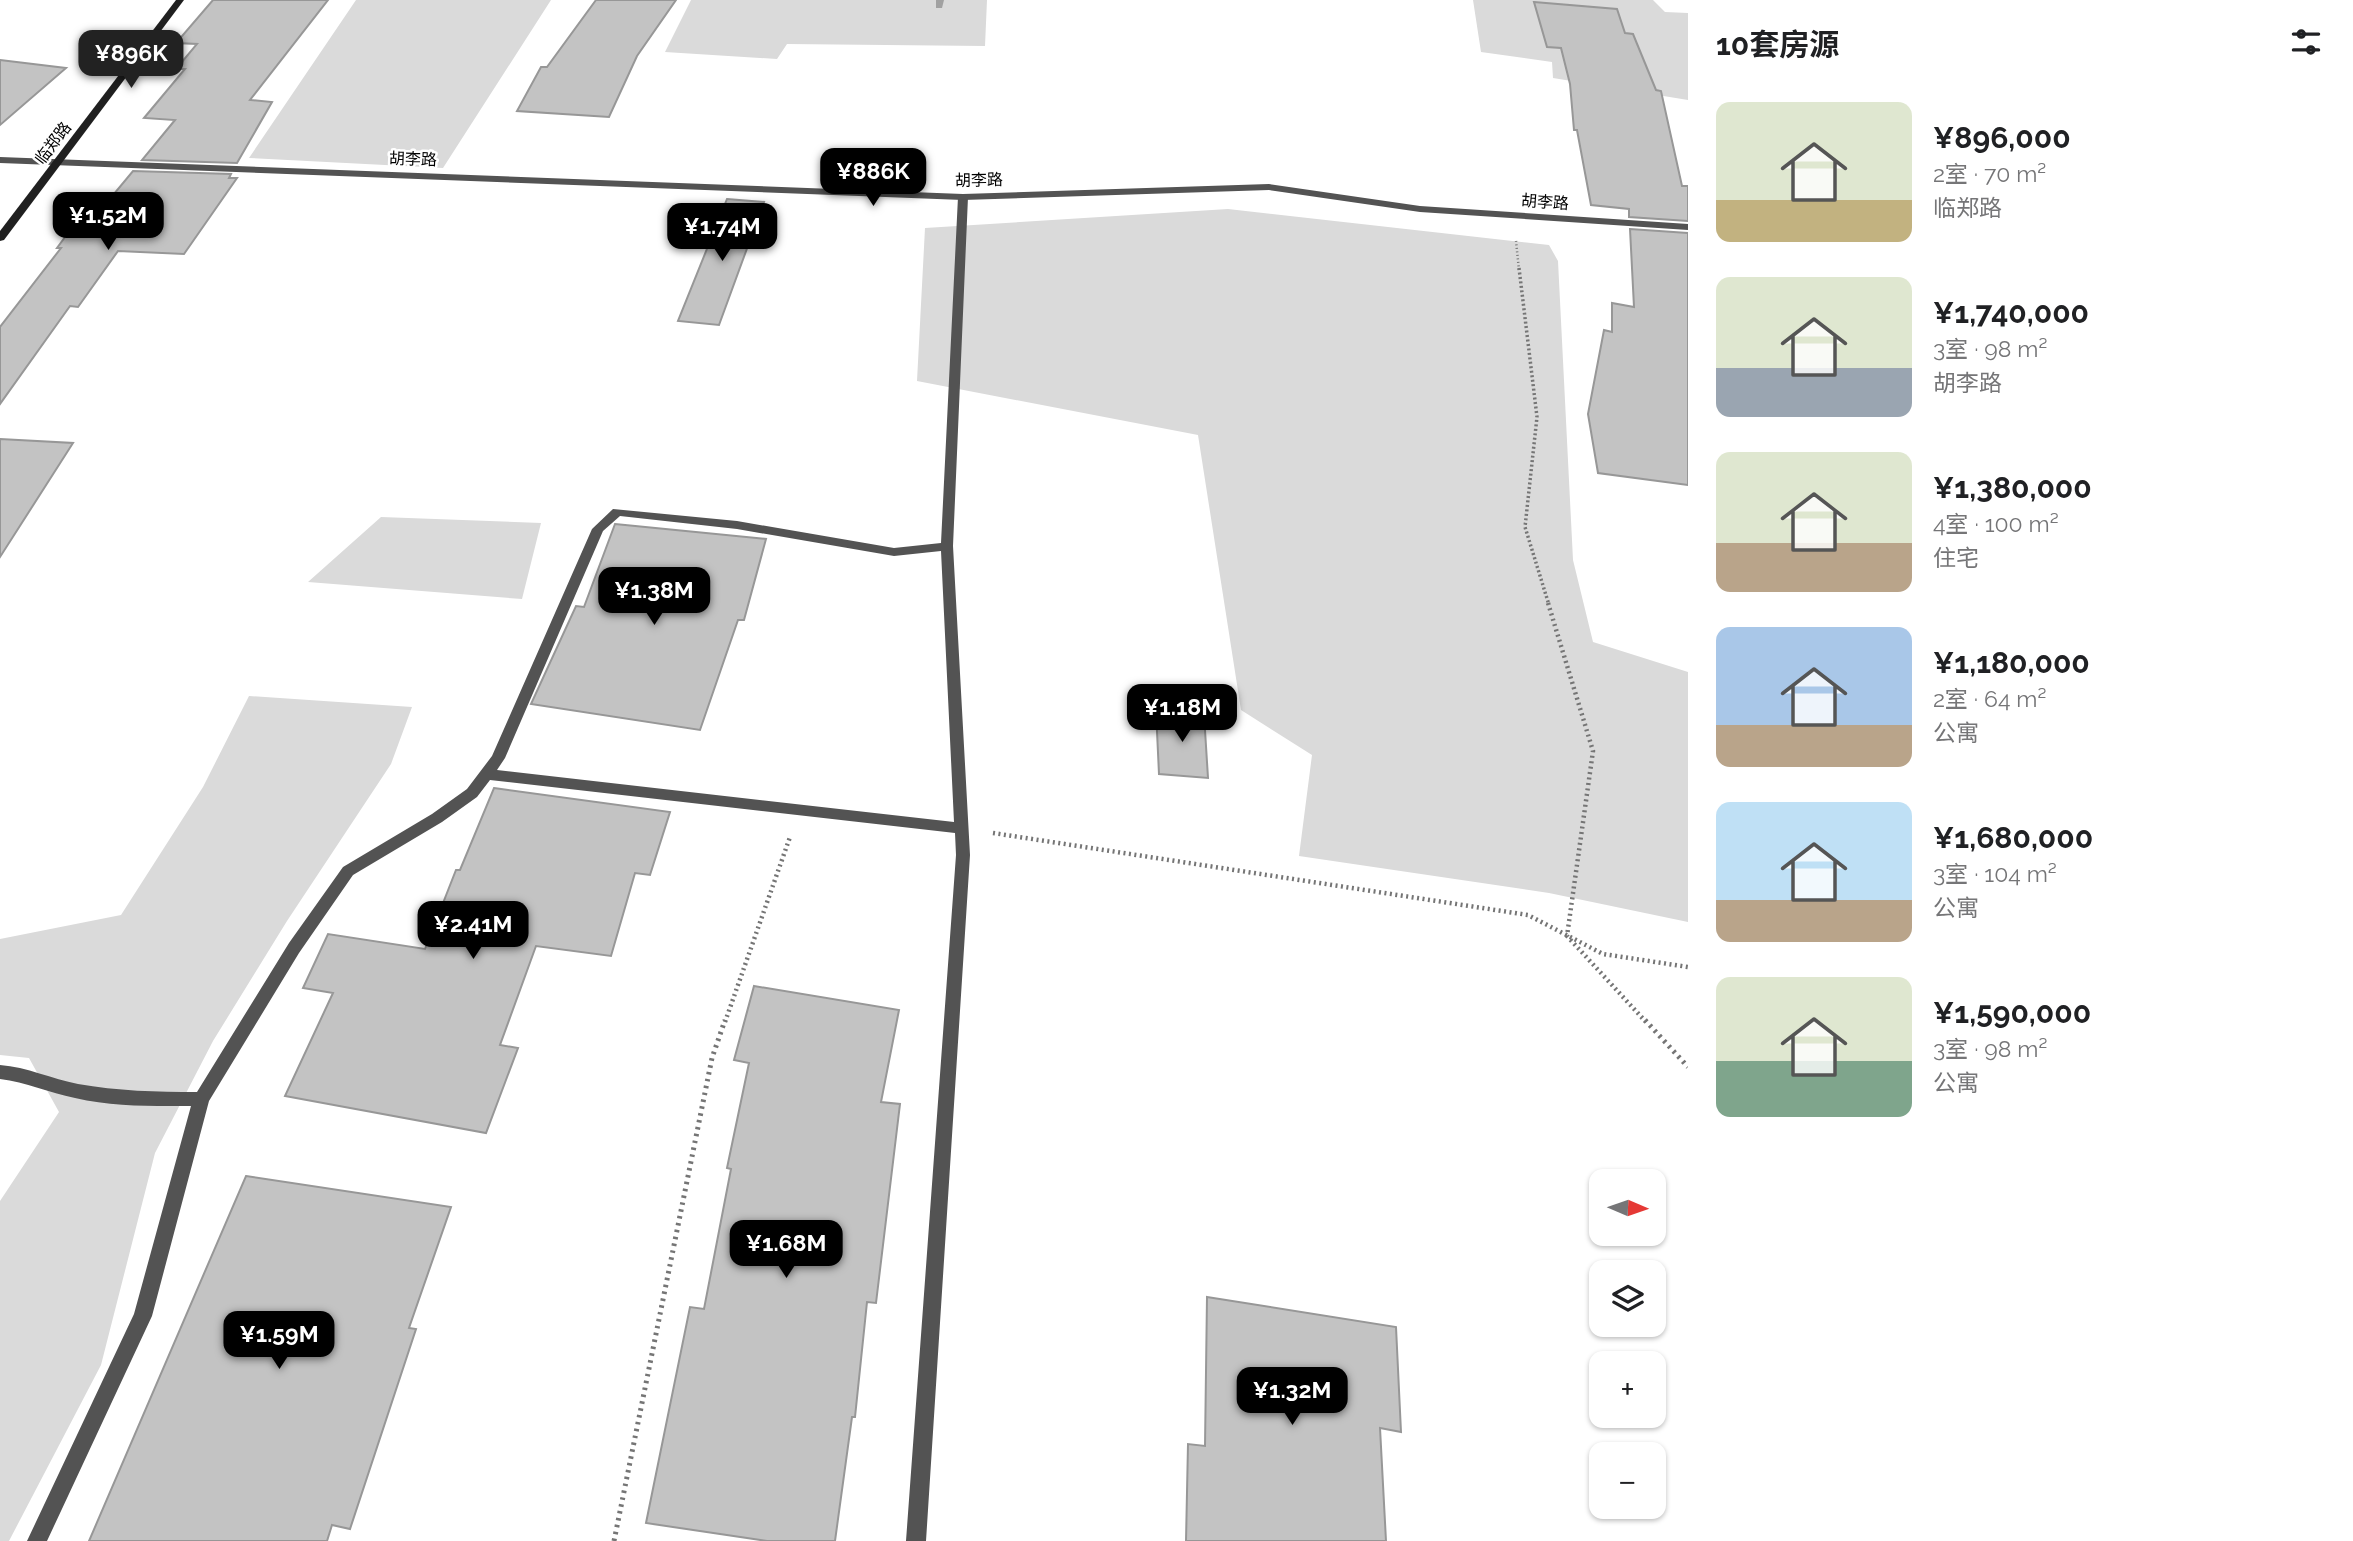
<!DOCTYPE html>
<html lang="zh">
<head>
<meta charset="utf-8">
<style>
	:root { --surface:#fff; --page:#f2f2f2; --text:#202124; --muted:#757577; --accent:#000 }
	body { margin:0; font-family:Raleway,"Noto Sans SC",sans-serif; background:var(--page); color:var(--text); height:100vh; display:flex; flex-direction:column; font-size:26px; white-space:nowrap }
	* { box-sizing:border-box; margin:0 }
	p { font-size:23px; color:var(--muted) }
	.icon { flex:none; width:38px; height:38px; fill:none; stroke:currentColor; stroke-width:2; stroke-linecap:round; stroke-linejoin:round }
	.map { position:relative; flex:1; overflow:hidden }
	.panel { display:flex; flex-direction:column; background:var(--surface); width:665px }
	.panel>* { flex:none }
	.needle { width:46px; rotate:92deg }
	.buttons { position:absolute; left:1589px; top:1169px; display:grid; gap:14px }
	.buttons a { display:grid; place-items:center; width:77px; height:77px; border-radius:14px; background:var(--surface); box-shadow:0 2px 5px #0004; font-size:35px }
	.price { position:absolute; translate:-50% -60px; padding:0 16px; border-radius:14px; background:var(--accent); color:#fff; font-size:23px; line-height:46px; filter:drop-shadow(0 2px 4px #0008) }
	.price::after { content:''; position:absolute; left:50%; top:42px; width:21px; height:16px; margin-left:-10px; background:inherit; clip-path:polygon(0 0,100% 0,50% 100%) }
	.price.on { background:#222; color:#fff }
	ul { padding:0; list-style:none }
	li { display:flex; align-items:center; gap:21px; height:175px; padding:0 28px }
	li span { display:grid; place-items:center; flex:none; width:196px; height:140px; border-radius:14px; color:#555 }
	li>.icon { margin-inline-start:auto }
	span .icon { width:84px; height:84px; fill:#fffc; stroke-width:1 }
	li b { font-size:30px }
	h2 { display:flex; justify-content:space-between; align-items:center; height:84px; padding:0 28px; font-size:30px }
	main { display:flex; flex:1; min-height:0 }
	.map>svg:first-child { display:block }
</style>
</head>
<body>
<main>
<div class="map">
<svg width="1688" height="1541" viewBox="0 0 1688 1541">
	<rect width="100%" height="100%" fill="#fff"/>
	<path fill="#dadada" d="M356,0H551L443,168L249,158Z
		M691,0H987L985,46L787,44L777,59L665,52Z
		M1473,0H1653L1665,12L1688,13V100L1553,78L1552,62L1481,52Z
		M1228,209L1549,245L1558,261L1573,560L1593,642L1688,672V922L1549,893L1299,856L1312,755L1241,710L1198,435L917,381L925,228Z
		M381,517L541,523L522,599L308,582Z
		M249,696L412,707L391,764L287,921L213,1041L155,1153L101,1365L9,1541H0V1201L59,1112L29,1058L0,1055V939L121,915L203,787Z"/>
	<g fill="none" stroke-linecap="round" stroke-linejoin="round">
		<path fill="#a1a1a1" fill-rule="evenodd" d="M936,0H944L942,8H936Z"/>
	</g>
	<path fill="#c3c3c3" stroke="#979797" stroke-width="2" d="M213,0H328L250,100L272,102L237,163L142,160L175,120L144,118L185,69H176L197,44L176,43Z
		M596,0H676L637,56L609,117L517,111L541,67H547Z
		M1534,2L1617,9L1625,33L1633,34L1656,90L1661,91L1682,186H1688V221L1629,217V209L1591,205L1577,130H1574L1570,84L1561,48L1547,47Z
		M0,60L66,68L0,125Z
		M133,171L231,174L229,178H237L184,254L118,251L78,307L70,306L0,404V327L61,248H57L93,199L109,200Z
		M727,199L764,202L719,325L678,321Z
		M1630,229L1688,233V485L1598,473L1588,414L1604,330L1612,332V303L1634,307Z
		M0,439L73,443L0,557Z
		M615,524L766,539L744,620H738L700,730L531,704L576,606L584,607Z
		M1156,710L1204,714L1208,778L1159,774Z
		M494,788L670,812L650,875L635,873L611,956L536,946L500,1045L518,1048L486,1133L285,1096L333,993L303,988L328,934L425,949L456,870H460Z
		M754,986L899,1010L881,1102L900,1104L876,1303L867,1302L855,1417H852L835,1541H767L646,1523L690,1307L704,1309L731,1169L727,1168L749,1063L734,1060Z
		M246,1176L451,1207L409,1328L416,1329L350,1529L332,1525L327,1541H89Z
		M1207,1297L1396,1327L1401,1432L1380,1428L1386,1541H1186L1188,1444L1205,1446Z"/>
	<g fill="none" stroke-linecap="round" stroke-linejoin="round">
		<path stroke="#757575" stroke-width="2.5" stroke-dasharray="1 2.5" stroke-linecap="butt" d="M1516,241L1519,270"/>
		<path stroke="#757575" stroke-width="3.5" stroke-dasharray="2 2.5" stroke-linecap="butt" d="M1519,268L1537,417L1525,527L1549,605"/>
		<path stroke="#757575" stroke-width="4.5" stroke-dasharray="2 3.5" stroke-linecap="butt" d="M1548,603L1593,751L1567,936L1646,1022
			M993,833L1528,915L1603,954L1688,967
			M725,1022L790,837"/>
		<path stroke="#757575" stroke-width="5" stroke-dasharray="2.5 4.5" stroke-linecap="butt" d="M1645,1020L1688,1067
			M614,1541L712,1058L725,1020"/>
		<path fill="#535353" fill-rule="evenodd" d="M963,194L968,197L953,546L970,855L926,1541H906L956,855L955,833L490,780L477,797L442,822L353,875L299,953L209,1101L152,1316L47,1541H27L134,1314L191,1106C152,1106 113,1107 75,1098C49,1093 26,1082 0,1079V1065C27,1067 52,1079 78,1084C117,1091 157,1092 197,1092L289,943L343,867L432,814L467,789L492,756L592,529L613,509L737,521L894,548L941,543L958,197ZM620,516L737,529L894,556L941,551L954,822L497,770L505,758L603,531Z"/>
		<path fill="#535353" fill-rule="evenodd" d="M0,157L963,194L1269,184L1420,206L1688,224V230L1420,212L1269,190L963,200L0,163Z"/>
		<path fill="#202020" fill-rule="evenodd" d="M176,0H184L4,240L0,241V231Z"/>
	</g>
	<g text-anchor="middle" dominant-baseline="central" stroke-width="5" stroke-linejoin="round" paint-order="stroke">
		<g font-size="16" fill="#000" stroke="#fff">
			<text transform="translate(53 143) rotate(-53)">临郑路</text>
			<text transform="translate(413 159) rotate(2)">胡李路</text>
			<text transform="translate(979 180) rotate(-1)">胡李路</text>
			<text transform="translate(1545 202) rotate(4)">胡李路</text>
		</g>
	</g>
</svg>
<div class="buttons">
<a><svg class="needle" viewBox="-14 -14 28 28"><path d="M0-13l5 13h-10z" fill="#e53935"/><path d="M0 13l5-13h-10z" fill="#757577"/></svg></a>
<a><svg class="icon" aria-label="layers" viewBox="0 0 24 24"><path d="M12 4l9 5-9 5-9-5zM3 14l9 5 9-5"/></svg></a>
<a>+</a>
<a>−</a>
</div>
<b class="price on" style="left:131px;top:90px">¥896K</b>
<b class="price" style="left:873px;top:208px">¥886K</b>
<b class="price" style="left:108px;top:252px">¥1.52M</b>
<b class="price" style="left:722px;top:263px">¥1.74M</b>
<b class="price" style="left:654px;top:627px">¥1.38M</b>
<b class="price" style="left:1182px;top:744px">¥1.18M</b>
<b class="price" style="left:473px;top:961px">¥2.41M</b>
<b class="price" style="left:786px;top:1280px">¥1.68M</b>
<b class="price" style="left:279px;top:1371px">¥1.59M</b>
<b class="price" style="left:1292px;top:1427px">¥1.32M</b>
</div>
<section class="panel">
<h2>10套房源<svg class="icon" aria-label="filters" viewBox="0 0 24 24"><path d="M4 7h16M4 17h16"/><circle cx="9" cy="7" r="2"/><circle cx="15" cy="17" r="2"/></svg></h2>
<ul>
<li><span style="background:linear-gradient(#dfe7d0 70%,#c2b280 0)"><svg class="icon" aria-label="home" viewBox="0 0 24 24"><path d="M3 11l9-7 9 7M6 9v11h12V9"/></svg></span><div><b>¥896,000</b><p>2室 · 70 m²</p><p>临郑路</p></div></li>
<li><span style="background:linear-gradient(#dfe7d0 65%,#9aa5b1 0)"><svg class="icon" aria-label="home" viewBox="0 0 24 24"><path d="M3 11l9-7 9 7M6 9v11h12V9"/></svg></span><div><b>¥1,740,000</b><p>3室 · 98 m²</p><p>胡李路</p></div></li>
<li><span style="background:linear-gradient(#dfe7d0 65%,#b9a48a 0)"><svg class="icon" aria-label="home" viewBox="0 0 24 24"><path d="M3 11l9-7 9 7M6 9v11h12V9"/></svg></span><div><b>¥1,380,000</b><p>4室 · 100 m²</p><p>住宅</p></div></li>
<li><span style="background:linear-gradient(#a9c7e8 70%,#b9a48a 0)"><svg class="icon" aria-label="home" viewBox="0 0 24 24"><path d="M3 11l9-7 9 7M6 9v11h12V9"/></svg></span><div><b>¥1,180,000</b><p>2室 · 64 m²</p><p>公寓</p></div></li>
<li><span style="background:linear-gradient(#bfe0f5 70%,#b9a48a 0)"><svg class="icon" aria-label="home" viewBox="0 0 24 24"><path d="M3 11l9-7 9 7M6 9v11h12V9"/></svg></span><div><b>¥1,680,000</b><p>3室 · 104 m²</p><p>公寓</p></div></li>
<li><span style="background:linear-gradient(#dfe7d0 60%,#7fa58c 0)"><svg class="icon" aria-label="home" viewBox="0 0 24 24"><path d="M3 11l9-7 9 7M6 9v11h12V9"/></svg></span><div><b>¥1,590,000</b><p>3室 · 98 m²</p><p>公寓</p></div></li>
</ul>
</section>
</main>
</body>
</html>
